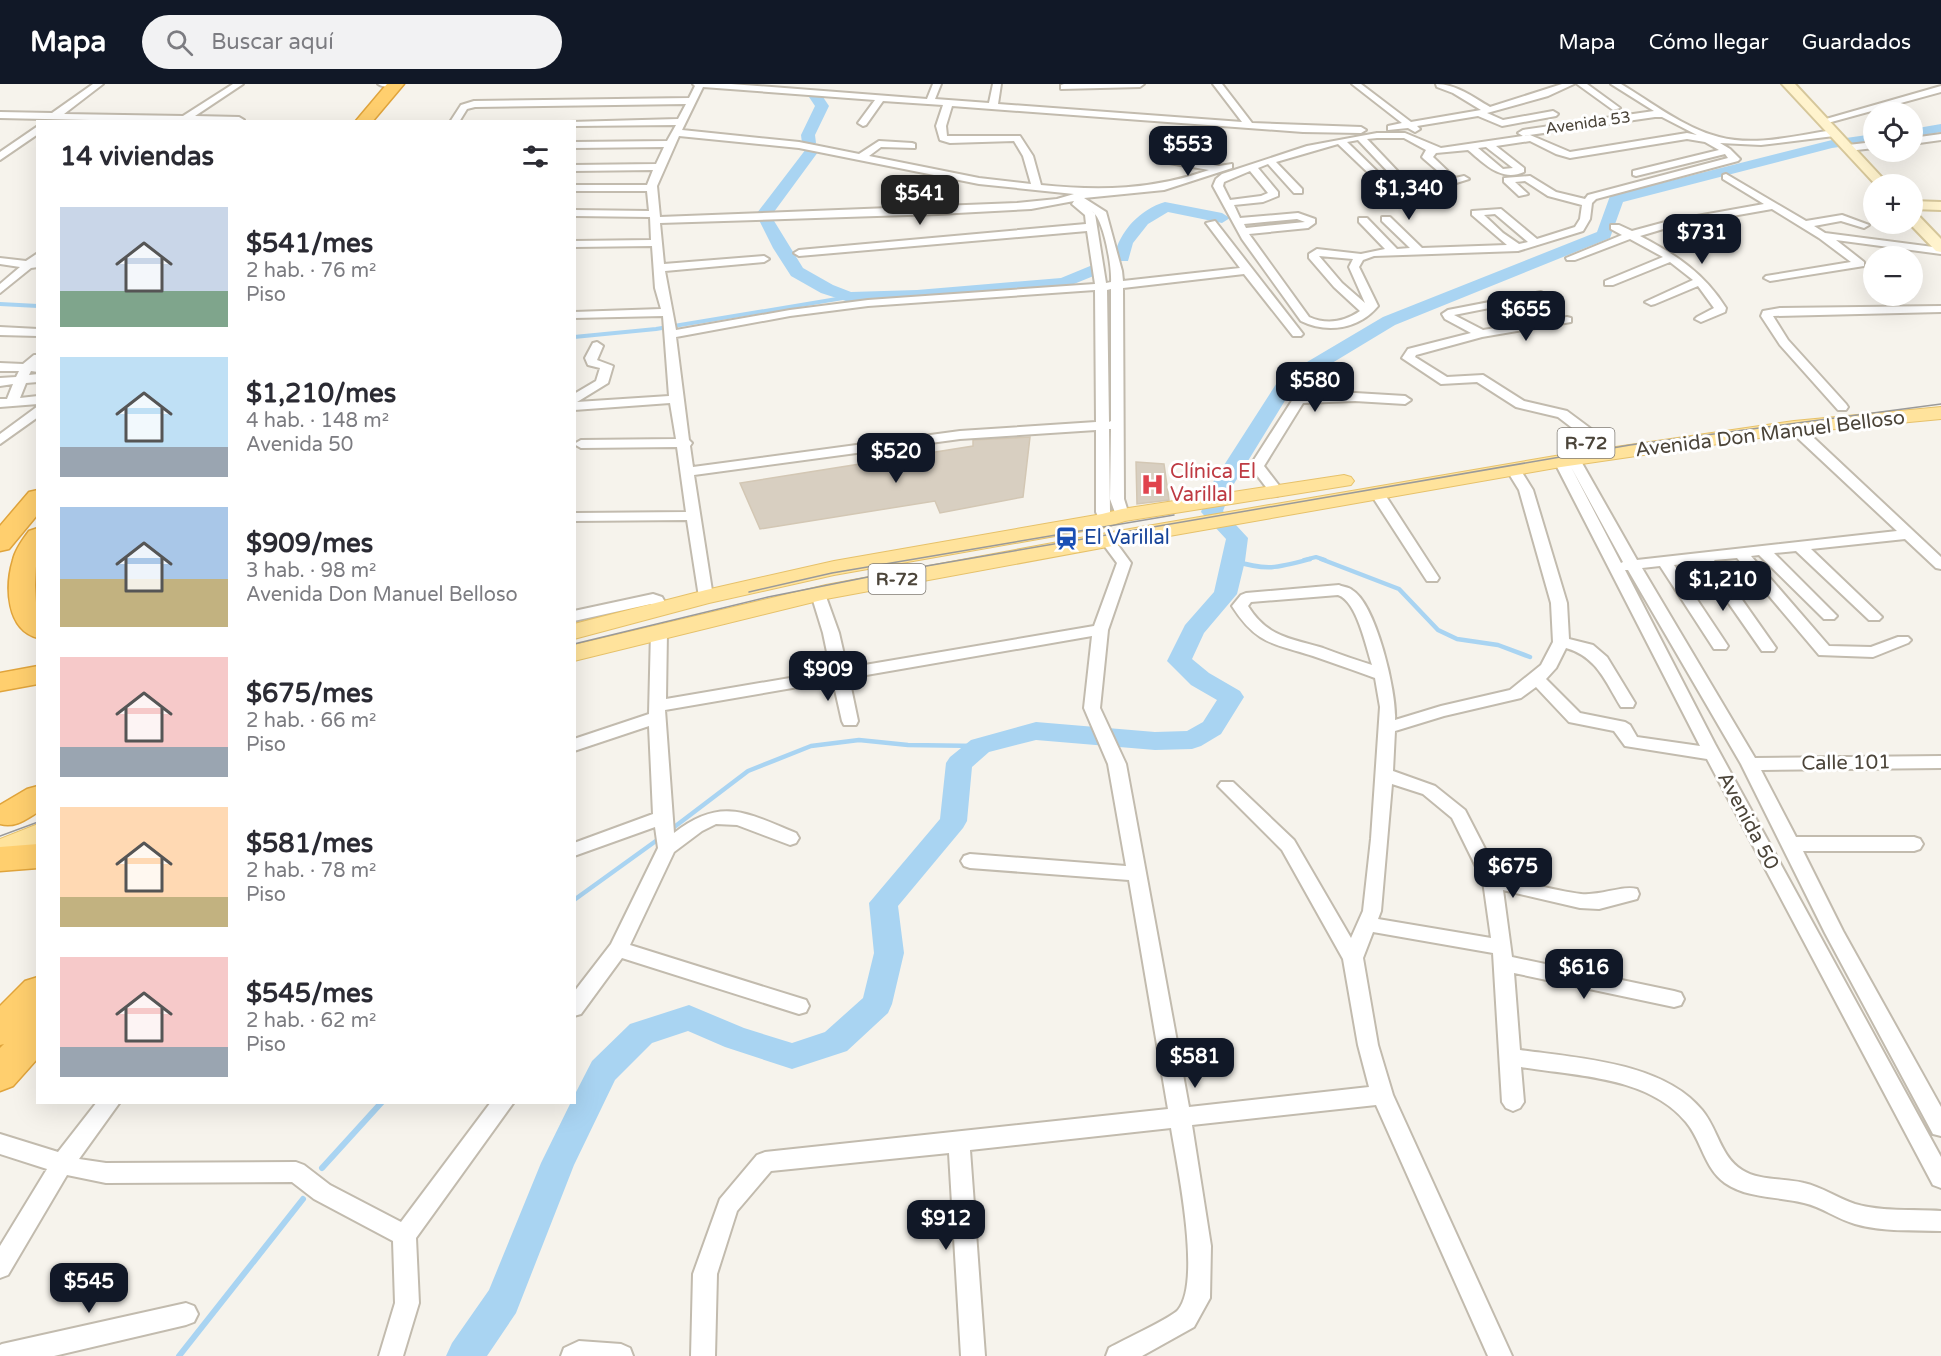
<!DOCTYPE html>
<html lang="es">
<head>
<meta charset="utf-8">
<style>
	:root { --surface:#fff; --page:#f2f2f3; --text:#2b2b33; --muted:#7c7c81; --accent:#111827 }
	body { margin:0; font-family:"Varela Round",sans-serif; background:var(--page); color:var(--text); height:100vh; display:flex; flex-direction:column; font-size:22px; white-space:nowrap }
	* { box-sizing:border-box; margin:0 }
	p { font-size:20px; color:var(--muted) }
	.icon { flex:none; width:33px; height:33px; fill:none; stroke:currentColor; stroke-width:2; stroke-linecap:round; stroke-linejoin:round }
	.map { position:relative; flex:1; overflow:hidden }
	.panel { position:absolute; left:36px; top:36px; width:540px; height:984px; display:flex; flex-direction:column; background:var(--surface); border-radius:0px; box-shadow:0 6px 24px #0002 }
	.panel>* { flex:none }
	.buttons { position:absolute; left:1863px; top:18px; display:grid; gap:12px }
	.buttons a { display:grid; place-items:center; width:60px; height:60px; border-radius:50%; background:var(--surface); box-shadow:0 6px 24px #0002; font-size:30px }
	.price { position:absolute; translate:-50% -51px; padding:0 14px; border-radius:12px; background:var(--accent); color:#fff; font-size:20px; line-height:39px; filter:drop-shadow(0 2px 3px #0008) }
	.price::after { content:''; position:absolute; left:50%; top:36px; width:18px; height:14px; margin-left:-9px; background:inherit; clip-path:polygon(0 0,100% 0,50% 100%) }
	.price.selected { background:#222; color:#fff }
	ul { padding:0; list-style:none }
	li { display:flex; align-items:center; gap:18px; height:150px; padding:0 24px }
	li span { display:grid; place-items:center; flex:none; width:168px; height:120px; border-radius:0px; color:#555 }
	li>.icon { margin-inline-start:auto }
	span .icon { width:72px; height:72px; fill:#fffc; stroke-width:1 }
	li b { font-size:26px }
	h2 { display:flex; justify-content:space-between; align-items:center; height:72px; padding:0 24px; font-size:26px }
	header { display:flex; align-items:center; gap:36px; box-sizing:border-box; height:84px; padding:0 30px; background:var(--accent); color:#fff }
	header strong { font-size:28px }
	nav { display:flex; gap:33px; margin-inline-start:auto; font-size:21px }
	.search { width:420px; height:54px; background:var(--page); display:flex; align-items:center; gap:15px; box-sizing:border-box; padding:0 21px; border-radius:33px; color:var(--muted); font-size:22px }
	.map>svg:first-child { display:block }
</style>
</head>
<body>
<header>
<strong>Mapa</strong>
<div class="search"><svg class="icon" aria-label="search" viewBox="0 0 24 24"><circle cx="10" cy="10" r="6"/><path d="M15 15l6 6"/></svg>Buscar aquí</div>
<nav><a>Mapa</a><a>Cómo llegar</a><a>Guardados</a></nav>
</header>
<div class="map">
<svg width="1941" height="1272" viewBox="0 0 1941 1272">
	<rect width="100%" height="100%" fill="#f6f3ec"/>
	<g fill="none" stroke-linecap="round" stroke-linejoin="round">
		<path stroke="#a9d4f2" stroke-width="4" d="M0,220L38,222
			M574,253L656,245L849,213
			M1304,476L1316,473L1325,476"/>
		<path stroke="#a9d4f2" stroke-width="4.5" d="M1321,475L1399,505L1438,546L1457,555L1498,561L1530,573
			M1234,477C1267,487 1277,484 1310,475
			M669,747L748,687L811,662L859,656L908,661L980,662
			M574,816L660,754"/>
		<path stroke="#a9d4f2" stroke-width="6" d="M322,1084L382,1018
			M179,1272L303,1115"/>
		<path fill="#a9d4f2" fill-rule="evenodd" d="M816,9L821,10L829,22L815,51L816,59L809,63L802,59L801,51L815,22L809,13Z
			M1941,40V48L1912,53V45Z
			M1874,50V58L1832,64L1623,118L1610,154L1395,241L1294,302L1232,403L1223,427L1248,454L1245,477L1237,510L1204,549L1192,575L1209,589L1240,607L1244,613L1221,650L1201,662L1192,665L1155,666L1036,656L989,668L972,683L967,737L963,744L898,822L904,869L892,920L888,929L847,967L792,985L725,963L688,947L652,959L615,996L574,1081L516,1229L487,1272H446L452,1259L489,1206L541,1079L571,1018H574V1012L592,977L630,940L689,921L744,944L792,959L825,948L863,914L874,869L869,819L940,735L946,679L950,673L971,656L1036,638L1155,648L1187,647L1203,638L1217,616L1191,601L1167,577L1185,541L1214,508L1226,455L1201,428L1210,403L1280,294L1383,233L1597,148L1610,112L1832,56Z
			M811,64L818,68L771,132L803,184L833,201L851,208L917,206L1061,194L1095,180L1101,181L1103,185L1101,189L1064,204L917,216L849,218L821,209L791,192L773,164L759,136L761,133L757,129L806,65Z
			M1165,118L1222,129L1230,134L1222,139L1168,128L1148,140L1133,159L1128,177H1116L1114,173C1119,148 1140,125 1165,118Z"/>
	</g>
	<path fill="#d8cfc1" stroke="#d3c7b4" stroke-width="1.5" d="M1030,353L1023,413L940,429L935,417L760,445L740,399L973,362V356Z
		M1136,378L1164,380L1169,416L1137,420Z"/>
	<g fill="none" stroke-linecap="round" stroke-linejoin="round">
		<defs>
			<path id="street" d="M93,0H103L64,30L183,32L233,0H243L195,32L239,33L244,36L180,38L0,34V28L52,29Z
				M378,0H401C396,4 383,4 378,0Z
				M693,0H731L927,15L933,0H941L935,15L989,19L993,0H1001L998,20L1242,38L1213,0H1222L1252,39L1361,43L1366,46L1361,49L1303,48L952,22L946,42L947,52H1020L1033,72L1041,101C1099,107 1154,106 1209,86L1158,77V73L1161,72L1219,82L1232,80V84L1164,106L1084,114L1106,128L1122,187L1123,197L1240,184L1206,139L1215,137L1303,250L1301,252H1293L1244,190L1123,204L1124,415L1129,431L1127,434H1117L1110,415L1111,345H1109L1110,428L1113,436L1106,440L1101,439L1096,428V346L960,355L694,391L713,513L706,518L699,513L687,436L574,437V429H577L686,428L677,363L581,364L574,360L581,356L676,355L670,319L574,326V310L596,297L600,284L588,281L585,274L593,259L597,258L603,262L597,276L613,282L608,299L577,318L669,312L663,232L574,234V228L661,225L655,204L652,162L574,163V157L651,156L650,133L574,132V126L649,127L647,107H574V101H647L653,86L574,87V81L656,80L664,63L574,64V58L667,57L676,41L574,42V38H570L678,35L686,20L475,23L467,25L459,38H450L461,21L474,17L689,14L695,2ZM703,3L875,16L858,39L863,42L866,41L883,17L943,21L936,42L940,56L950,59L1014,57L1023,72L1031,100L979,94L869,72L881,63L915,64V60L912,59L879,57L859,70L799,58L682,46ZM679,52L799,64L979,100L1074,110L1057,115L1017,119L660,133L657,102ZM1074,117L1072,120L1085,131L1086,140L799,166L794,169L799,172L1087,147L1095,200L868,216L790,226L676,246L665,187L764,178L769,175L764,172L664,180L660,139L938,130L1031,125ZM1092,127C1104,135 1112,183 1111,198L1106,199L1095,130ZM1111,205V337L1109,338L1107,206ZM1095,206L1096,338L960,347L693,383L690,362L692,359L689,356L676,253L790,232L868,222Z
				M1064,0H1144L1140,3L1061,5V1Z
				M1352,0H1361L1411,38L1481,26L1453,9L1437,3L1436,0C1456,0 1473,13 1490,23L1562,0H1574L1548,12L1487,29L1503,36L1553,27L1558,30L1556,32L1502,42L1478,32L1417,42L1420,45L1415,48L1408,44L1388,46V42L1402,39Z
				M1577,0H1587L1620,24L1613,26Z
				M1611,0H1621C1651,18 1684,44 1719,53C1756,63 1797,51 1834,46L1839,49L1834,52L1761,61L1720,59L1730,65L1740,75L1738,77L1596,115L1592,119L1590,135L1583,147L1518,167L1374,172L1363,176L1359,183L1378,222C1359,245 1327,250 1301,237L1242,155L1213,102L1216,95L1222,90L1307,62L1377,49H1405L1441,64L1530,51L1570,68L1687,49L1697,51L1662,33H1655L1523,52L1518,49L1523,46L1654,27ZM1377,54H1404L1426,66L1422,73L1424,75L1453,100L1469,95L1464,92L1455,94L1433,73L1436,69L1468,66C1485,80 1501,98 1524,88V84L1496,62L1530,57L1556,70L1570,74L1687,55L1705,58L1719,66L1633,87V91L1636,92L1725,70L1728,74L1588,111L1585,115L1556,108L1530,92L1504,94V98L1519,112L1528,110L1515,98L1525,97L1548,112L1582,121L1580,135L1575,143L1537,155L1501,125L1472,127V131L1507,161L1422,164L1390,133H1382V137L1410,164L1397,165L1367,134H1359V138L1385,165L1361,170L1317,165L1309,170V174L1334,203L1360,227C1344,238 1327,241 1309,233L1249,150L1308,144L1315,139V135L1298,129L1240,134L1234,121L1263,118L1278,112V108L1258,84L1268,80L1294,109H1302V105L1276,78L1338,60L1380,100L1404,98V94L1367,55ZM1358,56L1394,94L1385,95L1347,58ZM1486,63L1513,84L1503,85L1478,64ZM1250,87L1268,109L1261,112L1230,116L1223,102L1224,98ZM1495,130L1528,158L1519,160L1503,149L1484,131ZM1297,135L1305,138L1246,144L1244,140ZM1319,172L1353,175L1349,183L1365,219L1342,199Z
				M1941,2V8L1824,40L1819,37Z
				M38,42V50L0,76V68Z
				M1941,50V56L1912,60V54Z
				M1874,58V64L1848,67L1843,64L1848,61Z
				M1726,90L1806,137L1842,131L1869,141L1864,144L1841,137L1814,142L1825,149L1941,164V170L1836,156L1864,178V182L1770,197L1764,194L1766,192L1851,178L1819,154L1772,125L1670,143L1640,152C1675,170 1704,189 1726,224L1725,228L1701,238L1695,235L1697,233L1714,224L1698,202L1655,220L1651,221L1645,218L1693,196L1670,178L1613,201H1605V197L1663,173L1630,155L1575,176H1567L1566,174L1622,151L1611,145V141H1619L1632,147L1669,137L1764,120L1723,95V91Z
				M38,169V183L31,184L0,209V200L20,183L0,180V174L26,177Z
				M1541,208L1547,211L1545,213L1454,231L1483,246L1567,233L1571,234V238L1482,253L1416,271L1415,273L1447,293L1483,291L1524,317L1567,327L1602,353L1604,356L1602,359H1592L1558,333L1516,323L1477,298L1441,300L1402,274L1408,265L1471,249L1445,235L1442,230L1448,226Z
				M1941,222V228L1773,232L1788,256L1846,320L1848,323L1846,326H1838L1780,261L1761,232L1763,227L1780,224Z
				M0,243L38,245V252L0,251Z
				M34,271H38V288L31,287L29,291L38,290V298L26,299L20,314L38,312V320L0,323V315H7L13,300L0,302V294L16,293L19,287H0V279L23,280Z
				M1355,309L1405,312L1411,316L1405,320L1355,317L1303,319L1264,382L1284,408L1277,412L1272,411L1250,382L1295,312Z
				M38,322V333L0,360V350Z
				M1794,339L1799,340L1941,473V485L1936,484L1905,455L1811,465L1879,530L1882,533L1879,536H1869L1796,467L1774,469L1837,532L1834,535H1824L1759,471L1751,472L1829,562L1871,563L1898,553H1908L1911,556L1908,559L1873,573L1819,571L1737,474L1714,476L1776,564L1774,567H1762L1700,478L1674,481L1728,562L1726,565H1714L1660,482L1642,484L1755,674L1941,672V684L1761,686L1796,753H1914L1920,755L1923,760L1920,765L1914,767H1803L1843,847L1941,1023V1052L1933,1050L1825,849L1741,680L1628,486H1625L1715,660L1941,1073V1104L1933,1101L1707,675L1625,662L1614,647L1569,638L1536,603L1521,614L1444,632L1395,647L1393,687L1435,702L1465,726L1499,792C1526,798 1554,807 1581,810C1600,812 1623,801 1637,805L1639,810L1637,815L1599,825L1580,824L1503,806L1512,873L1674,907L1681,909L1684,915L1681,921L1674,923L1514,889L1520,966C1576,974 1663,978 1702,1026C1718,1045 1720,1072 1742,1086C1759,1097 1785,1094 1804,1099C1822,1103 1837,1114 1855,1120C1882,1128 1913,1125 1941,1127V1147C1913,1146 1882,1148 1855,1140C1837,1135 1822,1123 1804,1119C1778,1112 1748,1115 1725,1099C1704,1084 1702,1057 1686,1038C1648,992 1575,992 1521,983L1524,1018L1520,1024L1513,1027L1506,1024L1502,1018L1493,869L1373,848L1363,874L1378,961L1393,1011L1512,1272H1488L1376,1021L1192,1041L1211,1162L1210,1214L1194,1243L1142,1272H1106L1109,1264C1123,1256 1171,1234 1178,1226C1202,1198 1177,1081 1171,1044L970,1066L985,1272H961L949,1069L771,1087L737,1127L717,1190L715,1272H691L693,1190L720,1115L757,1071L765,1068L1168,1025L1129,796L970,784L964,782L961,777L964,772L970,770L1126,782L1108,680L1084,624L1092,552L849,594L858,637L856,641H844L842,637L833,597L665,626L674,749C721,712 747,729 796,749L799,754L796,759L790,761L737,741L716,740L702,747L674,768L630,861L806,916L809,922L806,928L799,930L622,874L581,930L574,932V908L611,860L658,764L655,743L574,772V759L653,730L649,642L574,667V655L649,630L651,547L654,544H664L667,547L666,615L831,587L823,549L811,510L818,505L825,510L839,549L847,584L1094,542L1117,479L1100,456L1102,453H1112L1131,479L1108,546L1100,624L1126,680L1189,1023L1369,1003L1358,961L1343,875L1282,766L1218,702L1221,698H1233L1294,756L1351,854L1363,827L1371,755L1380,623L1375,594C1355,587 1334,579 1313,572C1273,559 1257,561 1232,522L1241,511L1246,509L1339,501C1343,503 1349,503 1352,506C1376,520 1397,609 1395,636L1441,622L1510,606L1541,581L1553,558L1551,519L1519,406L1506,385L1508,382H1518L1533,406L1567,519L1569,555L1593,561L1607,573L1635,619L1633,623H1621C1605,597 1597,573 1566,564L1556,584L1546,595L1580,629L1625,638L1630,641L1637,653L1700,662L1554,377L1561,373L1567,376L1568,372H1578L1637,476L1897,447L1789,346L1788,343L1789,340ZM1571,383L1623,478L1621,479ZM1338,511C1357,517 1366,563 1372,581C1356,576 1339,570 1323,564C1291,554 1268,554 1248,522L1251,518ZM1392,700L1423,710L1452,734L1483,797L1491,854L1378,835L1381,827Z
				M1377,405L1382,406L1439,494L1437,497H1427L1425,494L1370,409Z
				M653,510L662,513L669,525L666,528H656L651,520L574,537V527Z
				M97,1018H120L79,1075L106,1079L296,1078L304,1081L330,1101L401,1138L491,1018H514L416,1154L419,1219L403,1272H379L395,1219L393,1157L314,1115L292,1098L106,1099L67,1091L8,1191L0,1194V1162L47,1085L0,1070V1050L58,1068Z
				M186,1219L194,1222L198,1230L194,1238L186,1241L54,1272H0V1261L2,1260Z
				M579,1257L621,1260L630,1264L633,1272H561L564,1264Z"/>
			<path id="secondary" d="M1782,0H1795L1888,100H1875Z
				M1912,117L1941,118V126L1912,125Z
				M1912,129L1917,130L1941,155V168L1936,167L1910,140H1912Z"/>
			<path id="primary" d="M1941,323V335L1794,349L1561,383L1118,461L826,515L574,577V561L826,501L1118,447L1561,371L1794,337Z
				M1344,391L1351,393L1354,397L1351,401L1125,437L1106,443L834,491L709,519L574,555V540L706,506L834,477L1102,430L1122,425Z
				M38,740V761L0,776V755Z"/>
			<path id="highway" d="M387,0H404L372,38H355Z
				M38,406V430L9,465L0,467V442L29,408Z
				M38,444L35,501L38,554C6,546 5,502 13,476C15,466 23,455 29,447Z
				M38,582V600L0,607V589Z
				M38,702V728C25,736 15,744 0,740V721L27,705Z
				M38,760V784L0,787V763Z
				M38,893V974L13,1002L0,1007V964L4,960L0,961V922L25,897Z"/>
		</defs>
		<use href="#street" stroke="#c2bbae" stroke-width="4"/>
		<use href="#secondary" stroke="#d6c79b" stroke-width="4"/>
		<use href="#primary" stroke="#e6c16a" stroke-width="2"/>
		<use href="#highway" stroke="#e0a43c" stroke-width="3"/>
		<use href="#street" fill="#fff" fill-rule="evenodd"/>
		<use href="#secondary" fill="#fff3cd" fill-rule="evenodd"/>
		<use href="#primary" fill="#ffe39c" fill-rule="evenodd"/>
		<use href="#highway" fill="#ffcf6e" fill-rule="evenodd"/>
		<path stroke="#9a9a9a" stroke-width="1.5" d="M749,508L832,489L1174,431
			M574,560L768,513L903,486L1630,361L1941,320
			M0,752L38,738"/>
	</g>
	<defs>
		<symbol id="hospital-bare" viewBox="-9 -9 18 18"><path d="M-5-5h3v3.5h4V-5h3V5h-3V1.5h-4V5h-3Z" fill="#e0444e" stroke="#fff" stroke-width="2.5" paint-order="stroke"/></symbol>
		<symbol id="station-bare" viewBox="-9 -9 18 18"><path d="M-3-6H3Q5-6 5-4V2Q5 4 3 4L4.5 6H3L1.5 4h-3L-3 6H-4.5L-3 4Q-5 4-5 2V-4Q-5-6-3-6ZM-3.5-4v3h7v-3ZM-3.5 1v1.5H-2V1ZM2 1v1.5H3.5V1Z" fill="#1a4fb4" stroke="#fff" stroke-width="2.5" paint-order="stroke"/></symbol>
	</defs>
	<g fill-rule="evenodd">
		<use href="#hospital-bare" x="1136" y="384" width="33" height="33"/>
		<use href="#station-bare" x="1050" y="438" width="33" height="33"/>
	</g>
	<g text-anchor="middle" dominant-baseline="central" stroke-width="6" stroke-linejoin="round" paint-order="stroke">
		<g font-size="16" fill="#4b4439" stroke="#fff">
			<text transform="translate(1588 39) rotate(-8)">Avenida 53</text>
		</g>
		<g fill="#fff" stroke="#817c74" stroke-width="1.5">
			<rect x="1557.5" y="344" width="57" height="30" rx="4.5"/>
			<rect x="868.5" y="480" width="57" height="30" rx="4.5"/>
		</g>
		<g font-size="18" font-weight="bold" fill="#4b4439">
			<text x="1586" y="359">R-72</text>
			<text x="897" y="495">R-72</text>
		</g>
		<g font-size="20" fill="#4b4439" stroke="#fff">
			<text transform="translate(1770 350) rotate(-7)">Avenida Don Manuel Belloso</text>
			<text transform="translate(1846 679) rotate(-1)">Calle 101</text>
			<text transform="translate(1748 737) rotate(62)">Avenida 50</text>
		</g>
		<g font-size="20" fill="#be3a42" stroke="#fff" text-anchor="start">
			<text x="1170" y="388">Clínica El<tspan x="1170" dy="23">Varillal</tspan></text>
		</g>
		<g font-size="20" fill="#164399" stroke="#fff" text-anchor="start">
			<text x="1084" y="454">El Varillal</text>
		</g>
	</g>
</svg>
<div class="buttons">
<a><svg class="icon" aria-label="locate" viewBox="0 0 24 24"><circle cx="12" cy="12" r="6"/><path d="M12 2v4M12 18v4M2 12h4M18 12h4"/></svg></a>
<a>+</a>
<a>−</a>
</div>
<b class="price" style="left:1188px;top:93px">$553</b>
<b class="price" style="left:1409px;top:137px">$1,340</b>
<b class="price selected" style="left:920px;top:142px">$541</b>
<b class="price" style="left:1702px;top:181px">$731</b>
<b class="price" style="left:1526px;top:258px">$655</b>
<b class="price" style="left:1315px;top:329px">$580</b>
<b class="price" style="left:896px;top:400px">$520</b>
<b class="price" style="left:1723px;top:528px">$1,210</b>
<b class="price" style="left:828px;top:618px">$909</b>
<b class="price" style="left:1513px;top:815px">$675</b>
<b class="price" style="left:1584px;top:916px">$616</b>
<b class="price" style="left:1195px;top:1005px">$581</b>
<b class="price" style="left:946px;top:1167px">$912</b>
<b class="price" style="left:89px;top:1230px">$545</b>
<section class="panel">
<h2>14 viviendas<svg class="icon" aria-label="filters" viewBox="0 0 24 24"><path d="M4 7h16M4 17h16"/><circle cx="9" cy="7" r="2"/><circle cx="15" cy="17" r="2"/></svg></h2>
<ul>
<li><span style="background:linear-gradient(#c9d6e8 70%,#7fa58c 0)"><svg class="icon" aria-label="home" viewBox="0 0 24 24"><path d="M3 11l9-7 9 7M6 9v11h12V9"/></svg></span><div><b>$541/mes</b><p>2 hab. · 76 m²</p><p>Piso</p></div></li>
<li><span style="background:linear-gradient(#bfe0f5 75%,#9aa5b1 0)"><svg class="icon" aria-label="home" viewBox="0 0 24 24"><path d="M3 11l9-7 9 7M6 9v11h12V9"/></svg></span><div><b>$1,210/mes</b><p>4 hab. · 148 m²</p><p>Avenida 50</p></div></li>
<li><span style="background:linear-gradient(#a9c7e8 60%,#c2b280 0)"><svg class="icon" aria-label="home" viewBox="0 0 24 24"><path d="M3 11l9-7 9 7M6 9v11h12V9"/></svg></span><div><b>$909/mes</b><p>3 hab. · 98 m²</p><p>Avenida Don Manuel Belloso</p></div></li>
<li><span style="background:linear-gradient(#f6c9c9 75%,#9aa5b1 0)"><svg class="icon" aria-label="home" viewBox="0 0 24 24"><path d="M3 11l9-7 9 7M6 9v11h12V9"/></svg></span><div><b>$675/mes</b><p>2 hab. · 66 m²</p><p>Piso</p></div></li>
<li><span style="background:linear-gradient(#ffd9b3 75%,#c2b280 0)"><svg class="icon" aria-label="home" viewBox="0 0 24 24"><path d="M3 11l9-7 9 7M6 9v11h12V9"/></svg></span><div><b>$581/mes</b><p>2 hab. · 78 m²</p><p>Piso</p></div></li>
<li><span style="background:linear-gradient(#f6c9c9 75%,#9aa5b1 0)"><svg class="icon" aria-label="home" viewBox="0 0 24 24"><path d="M3 11l9-7 9 7M6 9v11h12V9"/></svg></span><div><b>$545/mes</b><p>2 hab. · 62 m²</p><p>Piso</p></div></li>
</ul>
</section>
</div>
</body>
</html>
